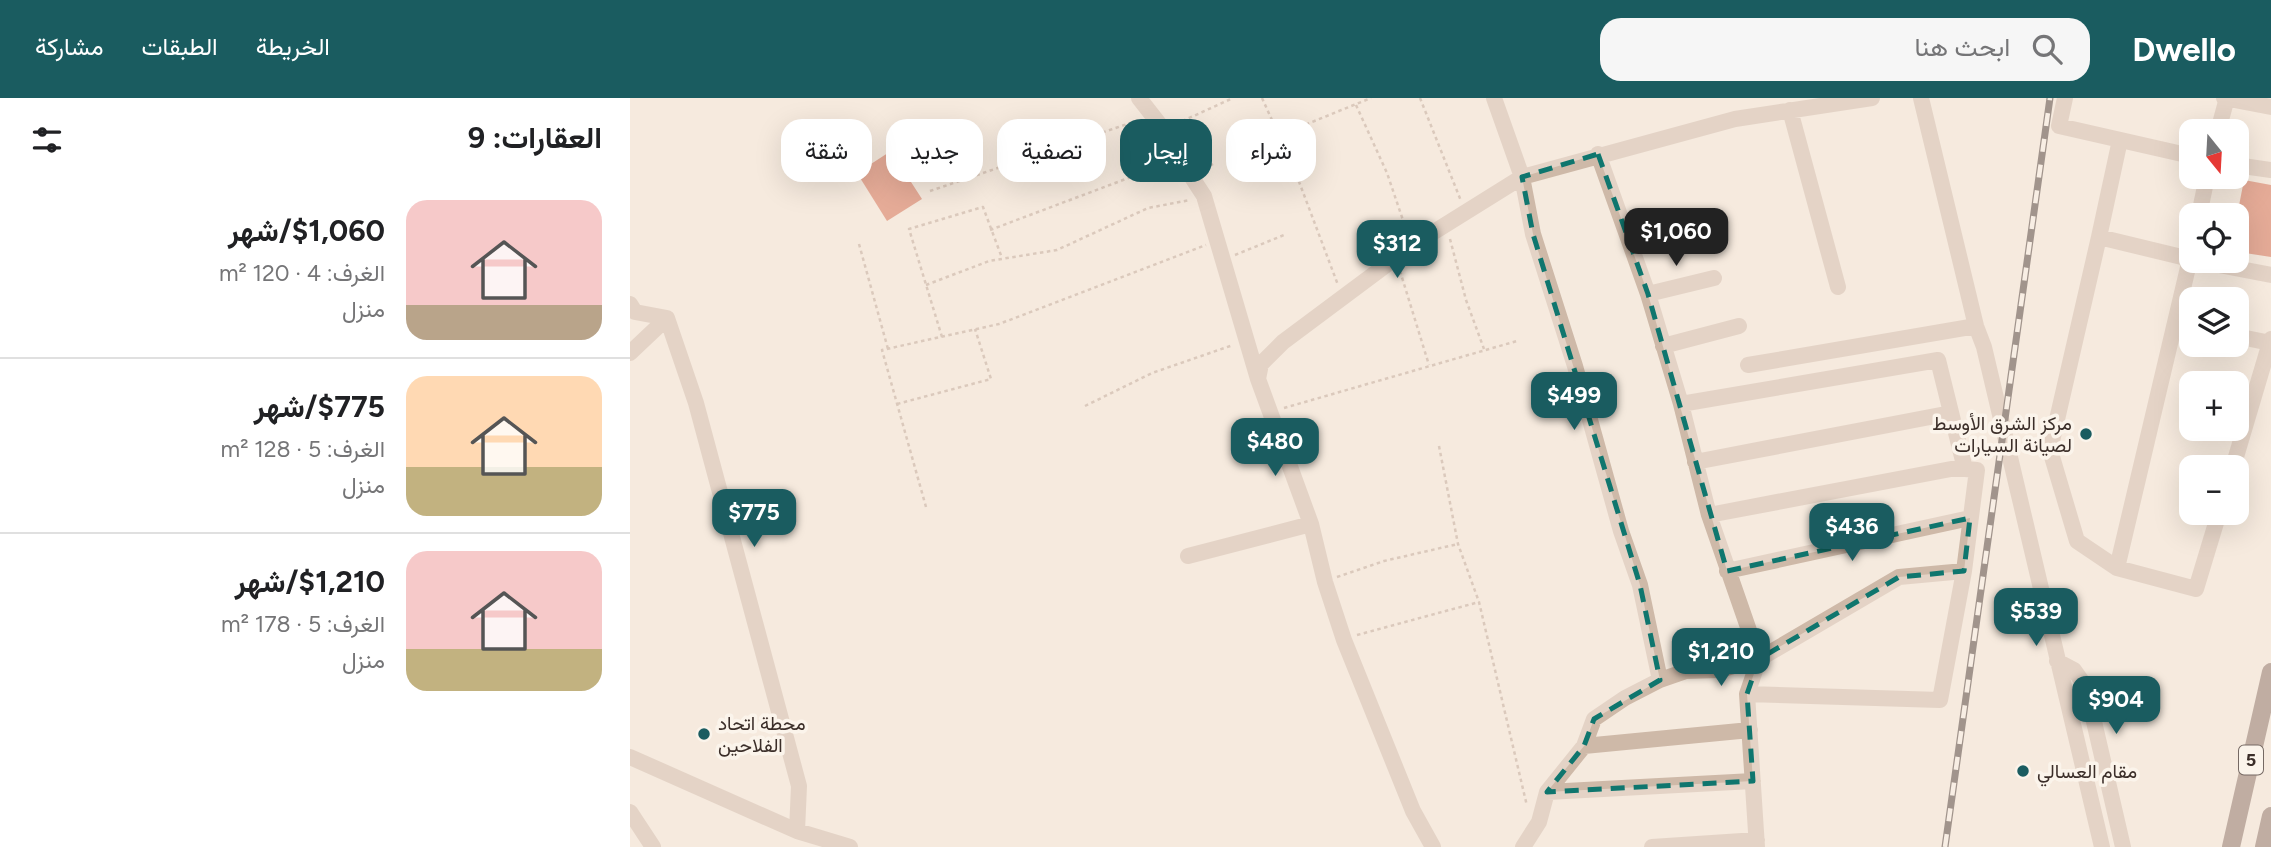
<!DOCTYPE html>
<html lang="ar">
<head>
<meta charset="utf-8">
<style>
	:root { --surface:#fff; --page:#f6f6f6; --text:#202124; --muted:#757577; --line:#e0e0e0; --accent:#1a5c60 }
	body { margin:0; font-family:Figtree,Vazirmatn,sans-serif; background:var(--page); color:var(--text); direction:rtl; height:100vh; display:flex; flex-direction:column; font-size:26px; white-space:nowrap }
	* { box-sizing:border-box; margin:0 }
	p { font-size:23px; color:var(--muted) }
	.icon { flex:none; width:38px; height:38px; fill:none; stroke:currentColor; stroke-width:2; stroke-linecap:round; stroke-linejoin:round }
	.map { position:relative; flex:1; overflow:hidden; direction:ltr }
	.panel { display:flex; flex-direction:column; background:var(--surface); width:630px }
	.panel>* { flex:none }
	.banner { position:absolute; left:21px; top:21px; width:665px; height:63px; direction:rtl; display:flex; gap:14px }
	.needle { width:46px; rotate:162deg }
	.buttons { position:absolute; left:1549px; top:21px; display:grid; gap:14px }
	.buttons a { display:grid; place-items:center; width:70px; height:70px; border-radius:14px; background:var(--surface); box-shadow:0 7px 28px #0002; font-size:35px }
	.price { position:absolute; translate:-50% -60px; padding:0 16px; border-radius:14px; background:var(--accent); color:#fff; font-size:23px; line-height:46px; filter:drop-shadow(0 2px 4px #0008) }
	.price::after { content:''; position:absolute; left:50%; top:42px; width:21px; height:16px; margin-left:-10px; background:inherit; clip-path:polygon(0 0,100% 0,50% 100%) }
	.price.current { background:#222; color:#fff }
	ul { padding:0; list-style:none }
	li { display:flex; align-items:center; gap:21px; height:175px; padding:0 28px }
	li+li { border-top:2px solid var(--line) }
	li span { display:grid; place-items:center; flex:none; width:196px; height:140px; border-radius:21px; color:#555 }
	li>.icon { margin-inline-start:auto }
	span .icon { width:84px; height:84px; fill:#fffc; stroke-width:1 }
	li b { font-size:30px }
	h2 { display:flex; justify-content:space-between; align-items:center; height:84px; padding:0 28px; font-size:30px }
	.chip { padding:0 24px; border-radius:21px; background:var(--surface); box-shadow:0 7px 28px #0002; font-size:24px; line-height:63px }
	.chip.current { background:var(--accent); color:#fff }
	header { display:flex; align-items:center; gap:42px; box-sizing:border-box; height:98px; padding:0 35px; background:var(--accent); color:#fff }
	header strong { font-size:33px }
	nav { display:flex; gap:38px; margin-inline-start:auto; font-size:24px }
	.search { width:490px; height:63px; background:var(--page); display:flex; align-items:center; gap:18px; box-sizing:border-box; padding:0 24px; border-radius:21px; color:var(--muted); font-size:26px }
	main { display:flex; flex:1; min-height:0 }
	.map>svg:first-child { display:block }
</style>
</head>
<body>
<header>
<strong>Dwello</strong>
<div class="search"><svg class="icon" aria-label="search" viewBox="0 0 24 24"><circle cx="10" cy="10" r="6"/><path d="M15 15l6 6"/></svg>ابحث هنا</div>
<nav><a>الخريطة</a><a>الطبقات</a><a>مشاركة</a></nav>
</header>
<main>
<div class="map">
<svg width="1641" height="749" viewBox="0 0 1641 749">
	<rect width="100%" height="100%" fill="#f5eade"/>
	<path fill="#d06141" d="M261,53L292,101L257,123L227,75Z
		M1614,82L1641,87V159L1615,155L1617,145L1606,143V123Z"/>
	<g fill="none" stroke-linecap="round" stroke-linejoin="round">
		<path stroke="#baa392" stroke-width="2.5" stroke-dasharray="3.5 3.5" stroke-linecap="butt" d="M632,0L665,73L708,187
			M790,0L831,103
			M726,7L757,75L777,134
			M546,26L603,0
			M650,37L741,0
			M574,71L583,66
			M300,93L509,22
			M360,132L541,64
			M820,141L836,202L854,251
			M229,146L258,251
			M605,157L654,137
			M770,173L799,267
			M296,187L359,163L427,152L518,110L560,102
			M312,239L279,131L353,109L372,160
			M267,306L361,281L345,231
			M455,308L522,275L603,247
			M654,310L887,243
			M809,348L828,446L849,504L897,708
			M296,409L252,252L369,226L576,147
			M707,479L754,463L828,446
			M727,537L849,504"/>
		<path stroke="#ceb9a8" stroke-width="16" d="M509,0L555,59L561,78L574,98L628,281L681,426L695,484L714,542L783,713L803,749
			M864,0L892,79L903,136L945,268L991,433L1010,487L1030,582
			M1291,0L1346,228L1354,249L1472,749
			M1435,0L1429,28L1561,58
			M1594,0L1641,9
			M1160,12L1208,189
			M1588,33L1597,0
			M968,56L1018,196L1051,306L1079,417L1129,561L1117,596L1127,749
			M1606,67L1641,72
			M1569,117L1577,79
			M1469,139L1420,352L1447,443L1487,470L1566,491L1589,415
			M1568,163L1641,177
			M1018,196L1084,180
			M0,206L5,214L37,220L66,305L169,688L167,733
			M1606,238L1640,245
			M1033,248L1109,228
			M0,255L37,220
			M1118,267L1346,228
			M628,281L631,266L653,244L783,147L892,79L1105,21L1242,0
			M1051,306L1308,262L1335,371L1347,372L1334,473L1310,602L1117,596
			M1065,364L1321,315
			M1603,369L1641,241
			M1079,417L1321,371H1335
			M558,458L681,426
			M1487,470L1560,161L1469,139L1490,42
			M1097,473L1340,420
			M1427,563L1444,572L1456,589L1493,749
			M954,648L1120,632
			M0,659L167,733L220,749
			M917,694L1123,683
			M0,714L23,749
			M893,749L909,724L917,694L954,648L964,621L995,600L1030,582L1056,573L1089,572L1129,561L1269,479L1334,473
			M1022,749L1127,742"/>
		<path stroke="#7e6559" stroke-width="18" d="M1601,749L1641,574
			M1634,749L1641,718"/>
		<defs>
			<path id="rail" d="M1315,749L1420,0"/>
		</defs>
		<use href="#rail" stroke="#3b2e29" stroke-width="7"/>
		<use href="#rail" stroke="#fbf4eb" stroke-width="4.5" stroke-dasharray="13" stroke-linecap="butt"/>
	</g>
	<path d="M0 0H1641V749H0ZM968,56L1018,196L1097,473L1340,420L1334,473L1269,479L1129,561L1117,596L1123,683L917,694L954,648L964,621L1030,582L1010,487L903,136L892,79Z" fill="#f5eade" fill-opacity=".55" fill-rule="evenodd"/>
	<path fill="none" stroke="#0f766e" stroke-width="5" stroke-dasharray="14 9" stroke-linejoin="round" d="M968,56L1018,196L1097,473L1340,420L1334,473L1269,479L1129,561L1117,596L1123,683L917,694L954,648L964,621L1030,582L1010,487L903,136L892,79Z"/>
	<g fill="#1a5c60" stroke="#fbf4eb" stroke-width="2.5">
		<circle cx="1456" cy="336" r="7"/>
		<circle cx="74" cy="636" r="7"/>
		<circle cx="1393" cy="673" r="7"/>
	</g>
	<g text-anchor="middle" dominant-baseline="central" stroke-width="7" stroke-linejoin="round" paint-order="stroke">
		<rect fill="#fbf4eb" stroke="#756963" stroke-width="2" x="1609" y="647.5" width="24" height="29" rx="5"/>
		<g font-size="18" font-weight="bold" fill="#3b2e29">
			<text x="1621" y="662">5</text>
		</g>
		<g font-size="19" fill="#3b2e29" stroke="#fbf4eb" text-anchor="start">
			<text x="1442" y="325" text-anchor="end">مركز الشرق الأوسط<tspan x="1442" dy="22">لصيانة السيارات</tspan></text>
			<text x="88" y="625">محطة اتحاد<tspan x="88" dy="22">الفلاحين</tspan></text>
			<text x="1407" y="673">مقام العسالي</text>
		</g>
	</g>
</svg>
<div class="buttons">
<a><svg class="needle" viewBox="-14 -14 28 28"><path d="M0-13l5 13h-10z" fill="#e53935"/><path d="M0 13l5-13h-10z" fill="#757577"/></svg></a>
<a><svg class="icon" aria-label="locate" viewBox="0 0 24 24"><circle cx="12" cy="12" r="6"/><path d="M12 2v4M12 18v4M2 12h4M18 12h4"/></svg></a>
<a><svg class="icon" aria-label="layers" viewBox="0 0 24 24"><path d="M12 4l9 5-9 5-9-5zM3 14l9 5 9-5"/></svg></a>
<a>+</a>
<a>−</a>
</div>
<b class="price current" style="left:1046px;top:170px">$1,060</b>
<b class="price" style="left:767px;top:182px">$312</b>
<b class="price" style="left:944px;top:334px">$499</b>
<b class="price" style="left:645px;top:380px">$480</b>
<b class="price" style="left:124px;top:451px">$775</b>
<b class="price" style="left:1222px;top:465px">$436</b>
<b class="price" style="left:1406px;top:550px">$539</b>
<b class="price" style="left:1091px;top:590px">$1,210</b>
<b class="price" style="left:1486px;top:638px">$904</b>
<div class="banner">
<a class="chip">شراء</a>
<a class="chip current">إيجار</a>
<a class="chip">تصفية</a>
<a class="chip">جديد</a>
<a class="chip">شقة</a>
</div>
</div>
<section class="panel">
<h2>العقارات: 9<svg class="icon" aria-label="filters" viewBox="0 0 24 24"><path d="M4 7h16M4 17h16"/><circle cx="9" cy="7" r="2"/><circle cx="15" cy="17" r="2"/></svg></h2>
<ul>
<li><span style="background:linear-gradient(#f6c9c9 75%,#b9a48a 0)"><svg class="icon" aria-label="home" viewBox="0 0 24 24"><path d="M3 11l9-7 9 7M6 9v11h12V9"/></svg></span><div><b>$1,060/شهر</b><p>الغرف: 4 · 120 m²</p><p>منزل</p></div></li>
<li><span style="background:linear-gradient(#ffd9b3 65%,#c2b280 0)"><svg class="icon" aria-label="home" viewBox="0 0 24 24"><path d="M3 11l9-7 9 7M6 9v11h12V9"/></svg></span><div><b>$775/شهر</b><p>الغرف: 5 · 128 m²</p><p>منزل</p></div></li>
<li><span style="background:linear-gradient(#f6c9c9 70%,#c2b280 0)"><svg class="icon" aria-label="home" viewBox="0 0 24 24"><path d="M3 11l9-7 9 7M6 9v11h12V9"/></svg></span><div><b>$1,210/شهر</b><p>الغرف: 5 · 178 m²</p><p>منزل</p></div></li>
</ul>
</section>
</main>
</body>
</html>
